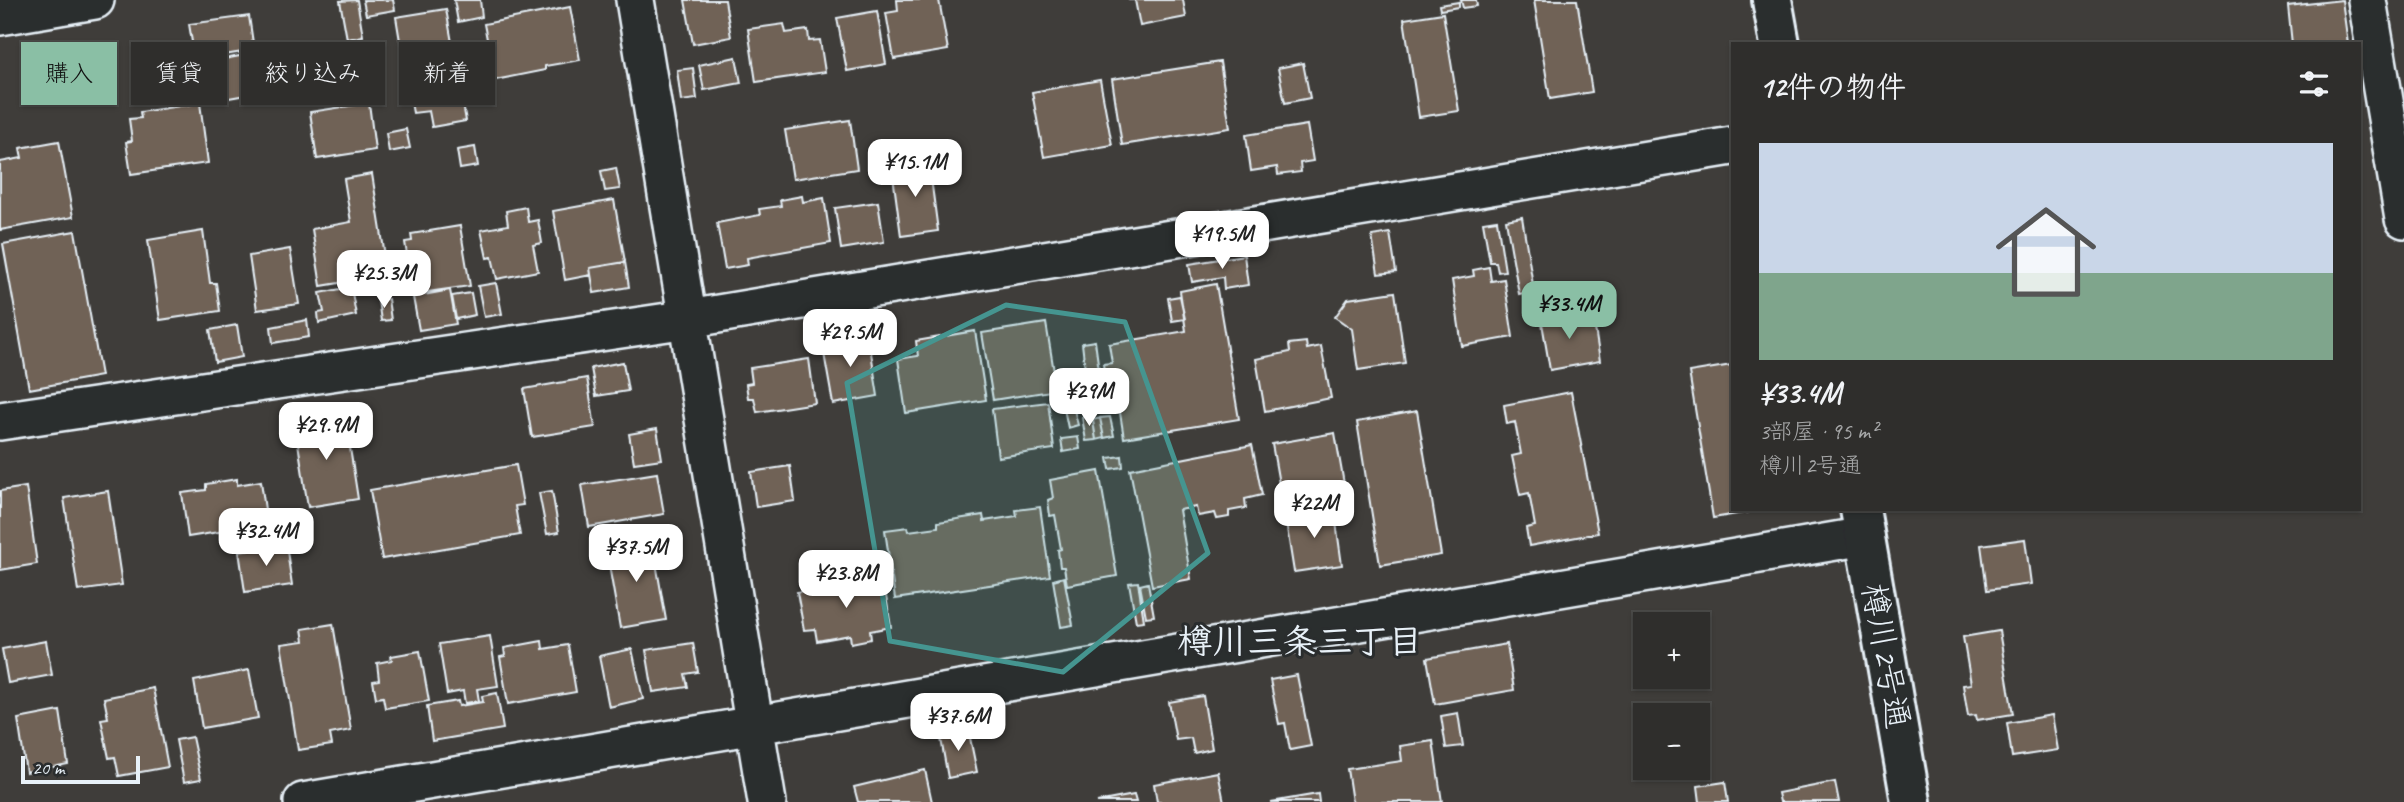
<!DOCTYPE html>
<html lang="ja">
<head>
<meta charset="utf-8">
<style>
	:root { --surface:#2f2e2c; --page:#373634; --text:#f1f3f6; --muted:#a7a8a9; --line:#4a4a48; --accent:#8abfa5 }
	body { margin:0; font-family:Caveat,"Klee One",sans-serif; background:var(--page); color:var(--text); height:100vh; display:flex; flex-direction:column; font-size:26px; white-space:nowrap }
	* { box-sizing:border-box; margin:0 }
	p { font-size:23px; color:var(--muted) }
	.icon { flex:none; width:38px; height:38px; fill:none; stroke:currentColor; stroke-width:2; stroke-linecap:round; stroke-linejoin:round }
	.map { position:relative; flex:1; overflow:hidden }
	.sheet { position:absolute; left:1731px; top:42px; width:630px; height:469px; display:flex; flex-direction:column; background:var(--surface); border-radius:0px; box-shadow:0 2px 5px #0004,0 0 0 2px var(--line) }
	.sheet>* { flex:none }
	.top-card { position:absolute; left:21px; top:42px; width:665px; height:63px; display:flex; gap:14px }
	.tools { position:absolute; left:1633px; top:612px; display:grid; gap:14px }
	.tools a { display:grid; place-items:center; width:77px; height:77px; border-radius:0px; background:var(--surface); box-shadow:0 2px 5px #0004,0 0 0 2px var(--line); font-size:35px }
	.scale { position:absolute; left:21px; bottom:18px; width:119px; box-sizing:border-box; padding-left:7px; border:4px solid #e8f1f8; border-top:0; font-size:19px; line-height:24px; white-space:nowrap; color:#e8f1f8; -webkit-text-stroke:5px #2a2d2e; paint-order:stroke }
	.price { position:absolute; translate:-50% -60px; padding:0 16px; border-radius:14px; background:#fff; color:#222; font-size:23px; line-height:46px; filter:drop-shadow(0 2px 4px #0008) }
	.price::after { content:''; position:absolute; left:50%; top:42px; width:21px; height:16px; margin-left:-10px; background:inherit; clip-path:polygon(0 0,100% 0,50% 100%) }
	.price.on { background:var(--accent); color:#111 }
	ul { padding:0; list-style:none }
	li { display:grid; align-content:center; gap:14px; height:371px; padding:0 28px }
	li+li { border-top:2px solid var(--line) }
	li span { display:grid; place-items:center; height:217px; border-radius:0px; color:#555 }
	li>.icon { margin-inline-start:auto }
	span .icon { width:126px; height:126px; fill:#fffc; stroke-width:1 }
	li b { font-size:30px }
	h2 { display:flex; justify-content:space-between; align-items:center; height:84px; padding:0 28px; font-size:30px }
	.pill { padding:0 24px; border-radius:0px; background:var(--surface); box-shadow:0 2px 5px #0004,0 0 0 2px var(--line); font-size:24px; line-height:63px }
	.pill.on { background:var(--accent); color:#111 }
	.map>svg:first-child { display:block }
</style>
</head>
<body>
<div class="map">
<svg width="2404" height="802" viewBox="0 0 2404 802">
	<rect width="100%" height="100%" fill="#3f3d3a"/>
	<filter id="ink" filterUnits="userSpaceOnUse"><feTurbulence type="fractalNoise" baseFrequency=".0143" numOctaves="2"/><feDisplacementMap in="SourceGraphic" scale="14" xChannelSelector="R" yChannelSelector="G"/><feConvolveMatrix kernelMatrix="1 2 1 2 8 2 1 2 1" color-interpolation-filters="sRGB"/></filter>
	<g filter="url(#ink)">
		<path fill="#706256" stroke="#e8f1f8" stroke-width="2" d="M357,0L363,36L347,39L340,1Z
			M363,0H393L395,10L366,15Z
			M454,0H480L482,17L458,22Z
			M685,0H725L731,37L693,44Z
			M897,0H939L948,50L894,59L886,13L898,11Z
			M1128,0H1183L1186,17L1140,26L1135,0Z
			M1461,0H1476L1477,6L1463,8Z
			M1534,0H1577L1592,92L1550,99Z
			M2342,0L2348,44H2292L2288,6Z
			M1459,2V7L1440,10L1439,5Z
			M570,7L580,60L545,66V70L495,80L484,24Z
			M446,9L466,121L432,127L429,111L413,113L405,71L430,67L425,43L401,47L396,17Z
			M877,11L886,64L847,71L837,18Z
			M1443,13L1459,111L1419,117L1404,19Z
			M249,16L254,50L195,60L189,24Z
			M784,24L786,33L808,30L809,41L820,40L825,72L756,82L748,29Z
			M250,54L257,93L212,101L204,63Z
			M736,57L741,83L704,90L699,65Z
			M1220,62L1230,128L1122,145L1112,79Z
			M1303,63L1310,98L1285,103L1278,68Z
			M693,68L697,99L681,101L677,70Z
			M1100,80L1112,145L1044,157L1032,92Z
			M200,103L208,163L131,174L126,142L132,141L129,119L141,118L140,112Z
			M369,103L375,150L317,159L310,112Z
			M850,120L857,169L793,179L785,130Z
			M1307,125L1313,161L1300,163L1301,172L1278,175L1277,167L1251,171L1246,135Z
			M406,129L410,148L389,152L386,133Z
			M59,141L73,217L0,230V162L22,158L20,148Z
			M475,147L478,166L460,169L457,150Z
			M929,163L938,231L901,236L892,168Z
			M616,168L620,189L605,191L601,171Z
			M372,174L388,275L321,286L312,229L351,222L344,179Z
			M802,196L803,202L824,198L831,243L747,258L748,265L725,269L717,223L760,215L759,209L781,206L780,200Z
			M614,200L625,262L590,268L591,275L565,280L553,211Z
			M878,202L884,242L841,249L835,208Z
			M526,207L528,222L538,220L542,243L533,245L538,271L497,279L492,257L487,258L481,230L508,225L506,211Z
			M1522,217L1534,291L1519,294L1506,220Z
			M1497,220L1505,271L1498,272L1496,262H1490L1483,222Z
			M460,226L470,286L413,294L405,242L412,241L411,234Z
			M75,231L101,376L29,389L3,244Z
			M203,231L210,283H216L220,311L160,320L148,240Z
			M1390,233L1396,272L1378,274L1372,236Z
			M290,249L299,304L257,310L249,256Z
			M1244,255L1248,285L1224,289L1223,277L1192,282L1189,264Z
			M625,262L629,287L594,293L590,268Z
			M1489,267L1491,281L1504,279L1513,337L1462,346L1452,280L1474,276L1473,270Z
			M496,283L502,314L484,317L478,286Z
			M1216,284L1239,419L1124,438L1114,375L1105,377L1103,364L1112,363L1109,344L1186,331L1180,291Z
			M351,287L356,315L319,323L318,313L324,312L320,293Z
			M450,290L456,324L419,330L413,297Z
			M1395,292L1405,363L1358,370L1352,329L1335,317L1348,299Z
			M471,293L475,315L456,319L452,296Z
			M1180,296L1185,319L1172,321L1168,298Z
			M388,299L391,320L381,321L378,300Z
			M1577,311L1580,324L1594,322L1600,361L1550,370L1541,317Z
			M307,320L309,337L273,343L271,327Z
			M1046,323L1057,390L993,400L982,333Z
			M237,325L242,357L215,362L210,330Z
			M975,331L986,400L906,413L898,359L918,356L916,341Z
			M868,334L878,396L833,404L822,342Z
			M1095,341L1102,393L1088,395L1082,343Z
			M1306,342L1307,349L1321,346L1331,398L1265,411L1256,359L1290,352L1289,344Z
			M809,359L815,403L757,412L754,398H748L746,384L752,383L750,368Z
			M623,362L628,391L596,396L591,368Z
			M1732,365V509H1767L1713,518L1689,372Z
			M587,378L595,427L532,437L524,389Z
			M1571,392L1598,533L1529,546L1526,528L1535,526L1529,493L1520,495L1512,456L1521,454L1515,422L1507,424L1504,405Z
			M1048,402L1054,449L998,457L992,409Z
			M1072,402L1078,425L1068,428L1063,404Z
			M1417,411L1441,555L1380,565L1357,422Z
			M1092,415L1096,440L1086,441L1082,417Z
			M345,416L358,499L308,507L295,424Z
			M1110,417L1114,436L1104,438L1100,418Z
			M1100,418L1104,438L1096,440L1093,420Z
			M657,429L662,459L634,463L629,434Z
			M1335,433L1347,501L1284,512L1272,444Z
			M1078,437L1080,449L1063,452L1061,439Z
			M1252,445L1262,495L1245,499L1246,508L1229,511V517L1217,519L1215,513L1198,516L1196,507L1179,510L1191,579L1152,586L1130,469Z
			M1122,456L1123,467L1110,469L1108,458Z
			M516,465L523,505L515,506L520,535L382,559L370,490Z
			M790,466L795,501L756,507L751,472Z
			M1099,471L1117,576L1067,585L1064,567H1060L1058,550L1061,549L1055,515L1050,516L1048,500L1053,498L1050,480Z
			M657,473L664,514L589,527L582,485Z
			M237,479V485L261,481L267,524L188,537L182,493L206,490V484Z
			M26,487L37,564L0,570V491Z
			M108,491L122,585L78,591L64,498Z
			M552,491L559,532L547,534L539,493Z
			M1040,507L1050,576L895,599L885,530L908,527L909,531L938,527V522L983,515L984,521L1017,516L1016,510Z
			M1334,508L1342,565L1294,572L1285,516Z
			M2025,539L2031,584L1987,590L1981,545Z
			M652,540L666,620L620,628L606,548Z
			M286,544L292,585L245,592L239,551Z
			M883,577L891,627L870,631L871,639L851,643L850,635L817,641L815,629L804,630L797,592Z
			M1064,577L1073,625L1061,627L1053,580Z
			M1138,582L1144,621L1136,622L1129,583Z
			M1148,583L1154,616L1146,617L1140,585Z
			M333,624L351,730L330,734L332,745L298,750L281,644L304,641L302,629Z
			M1999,631L2013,714L1977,720L1976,715L1968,716L1963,685L1971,684L1963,637Z
			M490,636L498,686L477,689L479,701L465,703L463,691L447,694L439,644Z
			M46,641L52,675L8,683L2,649Z
			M542,641L543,649L568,645L576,692L508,704L500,657L505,656L504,648Z
			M693,643L698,672L685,674L688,687L653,692L646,650Z
			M1507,644L1514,690L1435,704L1427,658Z
			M632,649L643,699L609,707L599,656Z
			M420,651L429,701L385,708L383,697L376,698L373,681L379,680L377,663L392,660L391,656Z
			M249,670L258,718L202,728L194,681Z
			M1297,675L1311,746L1290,750L1285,723L1279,724L1270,680Z
			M153,688L168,767L119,776L115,757L109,758L101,719L108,718L104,698Z
			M497,693L503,729L432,741L427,706L458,701L459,706L483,702L482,696Z
			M1203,696L1212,749L1194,753L1191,738L1176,740L1169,702Z
			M60,711L68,764L26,772L18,719Z
			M1458,713L1463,746L1446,748L1441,716Z
			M2052,715L2058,750L2012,757L2007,723Z
			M968,728L977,772L948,778L940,733Z
			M192,737L201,779L184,782L176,740Z
			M1433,741L1442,802H1352L1347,769L1402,761L1400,746Z
			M925,770L932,802H858L854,787Z
			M1218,772L1224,802H1157L1154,784Z
			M1725,782L1728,802H1700L1698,786Z
			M1835,782L1839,802H1780L1778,793Z
			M1318,794L1319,802H1271Z
			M1134,795L1136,802H1097Z"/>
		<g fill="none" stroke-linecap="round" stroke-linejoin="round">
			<defs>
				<path id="street" d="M635,0L767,802
					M2367,0L2404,219
					M0,16L95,0
					M0,421L688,319L1732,146
					M303,802L1865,536"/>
				<path id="secondary" d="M1772,0L1780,44
					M1860,509L1911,802"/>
			</defs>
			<use href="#street" stroke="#e8f1f8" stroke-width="42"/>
			<use href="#secondary" stroke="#e8f1f8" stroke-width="44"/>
			<use href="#street" stroke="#2a2d2e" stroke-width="37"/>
			<use href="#secondary" stroke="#2a2d2e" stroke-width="38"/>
		</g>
	</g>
	<path fill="#459590" fill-opacity="0.2" stroke="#459590" stroke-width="5" stroke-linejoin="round" d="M1006,305L1125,322L1208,553L1063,672L890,641L847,383Z"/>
	<g text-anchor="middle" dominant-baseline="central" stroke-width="6" stroke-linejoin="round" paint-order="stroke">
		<g font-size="33" fill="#e8f1f8" stroke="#2a2d2e">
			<text transform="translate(1886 656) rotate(80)">樽川2号通</text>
		</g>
		<g font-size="35" font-weight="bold" fill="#e8f1f8" stroke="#2a2d2e">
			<text x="1300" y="641">樽川三条三丁目</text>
		</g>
	</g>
</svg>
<div class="tools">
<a>+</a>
<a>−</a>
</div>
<div class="scale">20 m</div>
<b class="price" style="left:915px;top:199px">¥15.1M</b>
<b class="price" style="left:1222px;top:271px">¥19.5M</b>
<b class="price" style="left:384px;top:310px">¥25.3M</b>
<b class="price on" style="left:1569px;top:341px">¥33.4M</b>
<b class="price" style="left:850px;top:369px">¥29.5M</b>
<b class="price" style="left:1089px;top:428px">¥29M</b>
<b class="price" style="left:326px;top:462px">¥29.9M</b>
<b class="price" style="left:1314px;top:540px">¥22M</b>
<b class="price" style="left:266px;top:568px">¥32.4M</b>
<b class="price" style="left:636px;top:584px">¥37.5M</b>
<b class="price" style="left:846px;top:610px">¥23.8M</b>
<b class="price" style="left:958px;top:753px">¥37.6M</b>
<div class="top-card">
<a class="pill on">購入</a>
<a class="pill">賃貸</a>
<a class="pill">絞り込み</a>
<a class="pill">新着</a>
</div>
<section class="sheet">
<h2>12件の物件<svg class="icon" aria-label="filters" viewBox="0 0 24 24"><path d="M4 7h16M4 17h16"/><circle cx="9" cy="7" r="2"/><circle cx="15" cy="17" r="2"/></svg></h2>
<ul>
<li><span style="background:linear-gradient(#c9d6e8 60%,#7fa58c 0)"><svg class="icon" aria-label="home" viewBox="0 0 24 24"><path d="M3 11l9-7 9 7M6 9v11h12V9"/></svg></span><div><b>¥33.4M</b><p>3部屋 · 95 m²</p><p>樽川2号通</p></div></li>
</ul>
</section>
</div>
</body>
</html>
